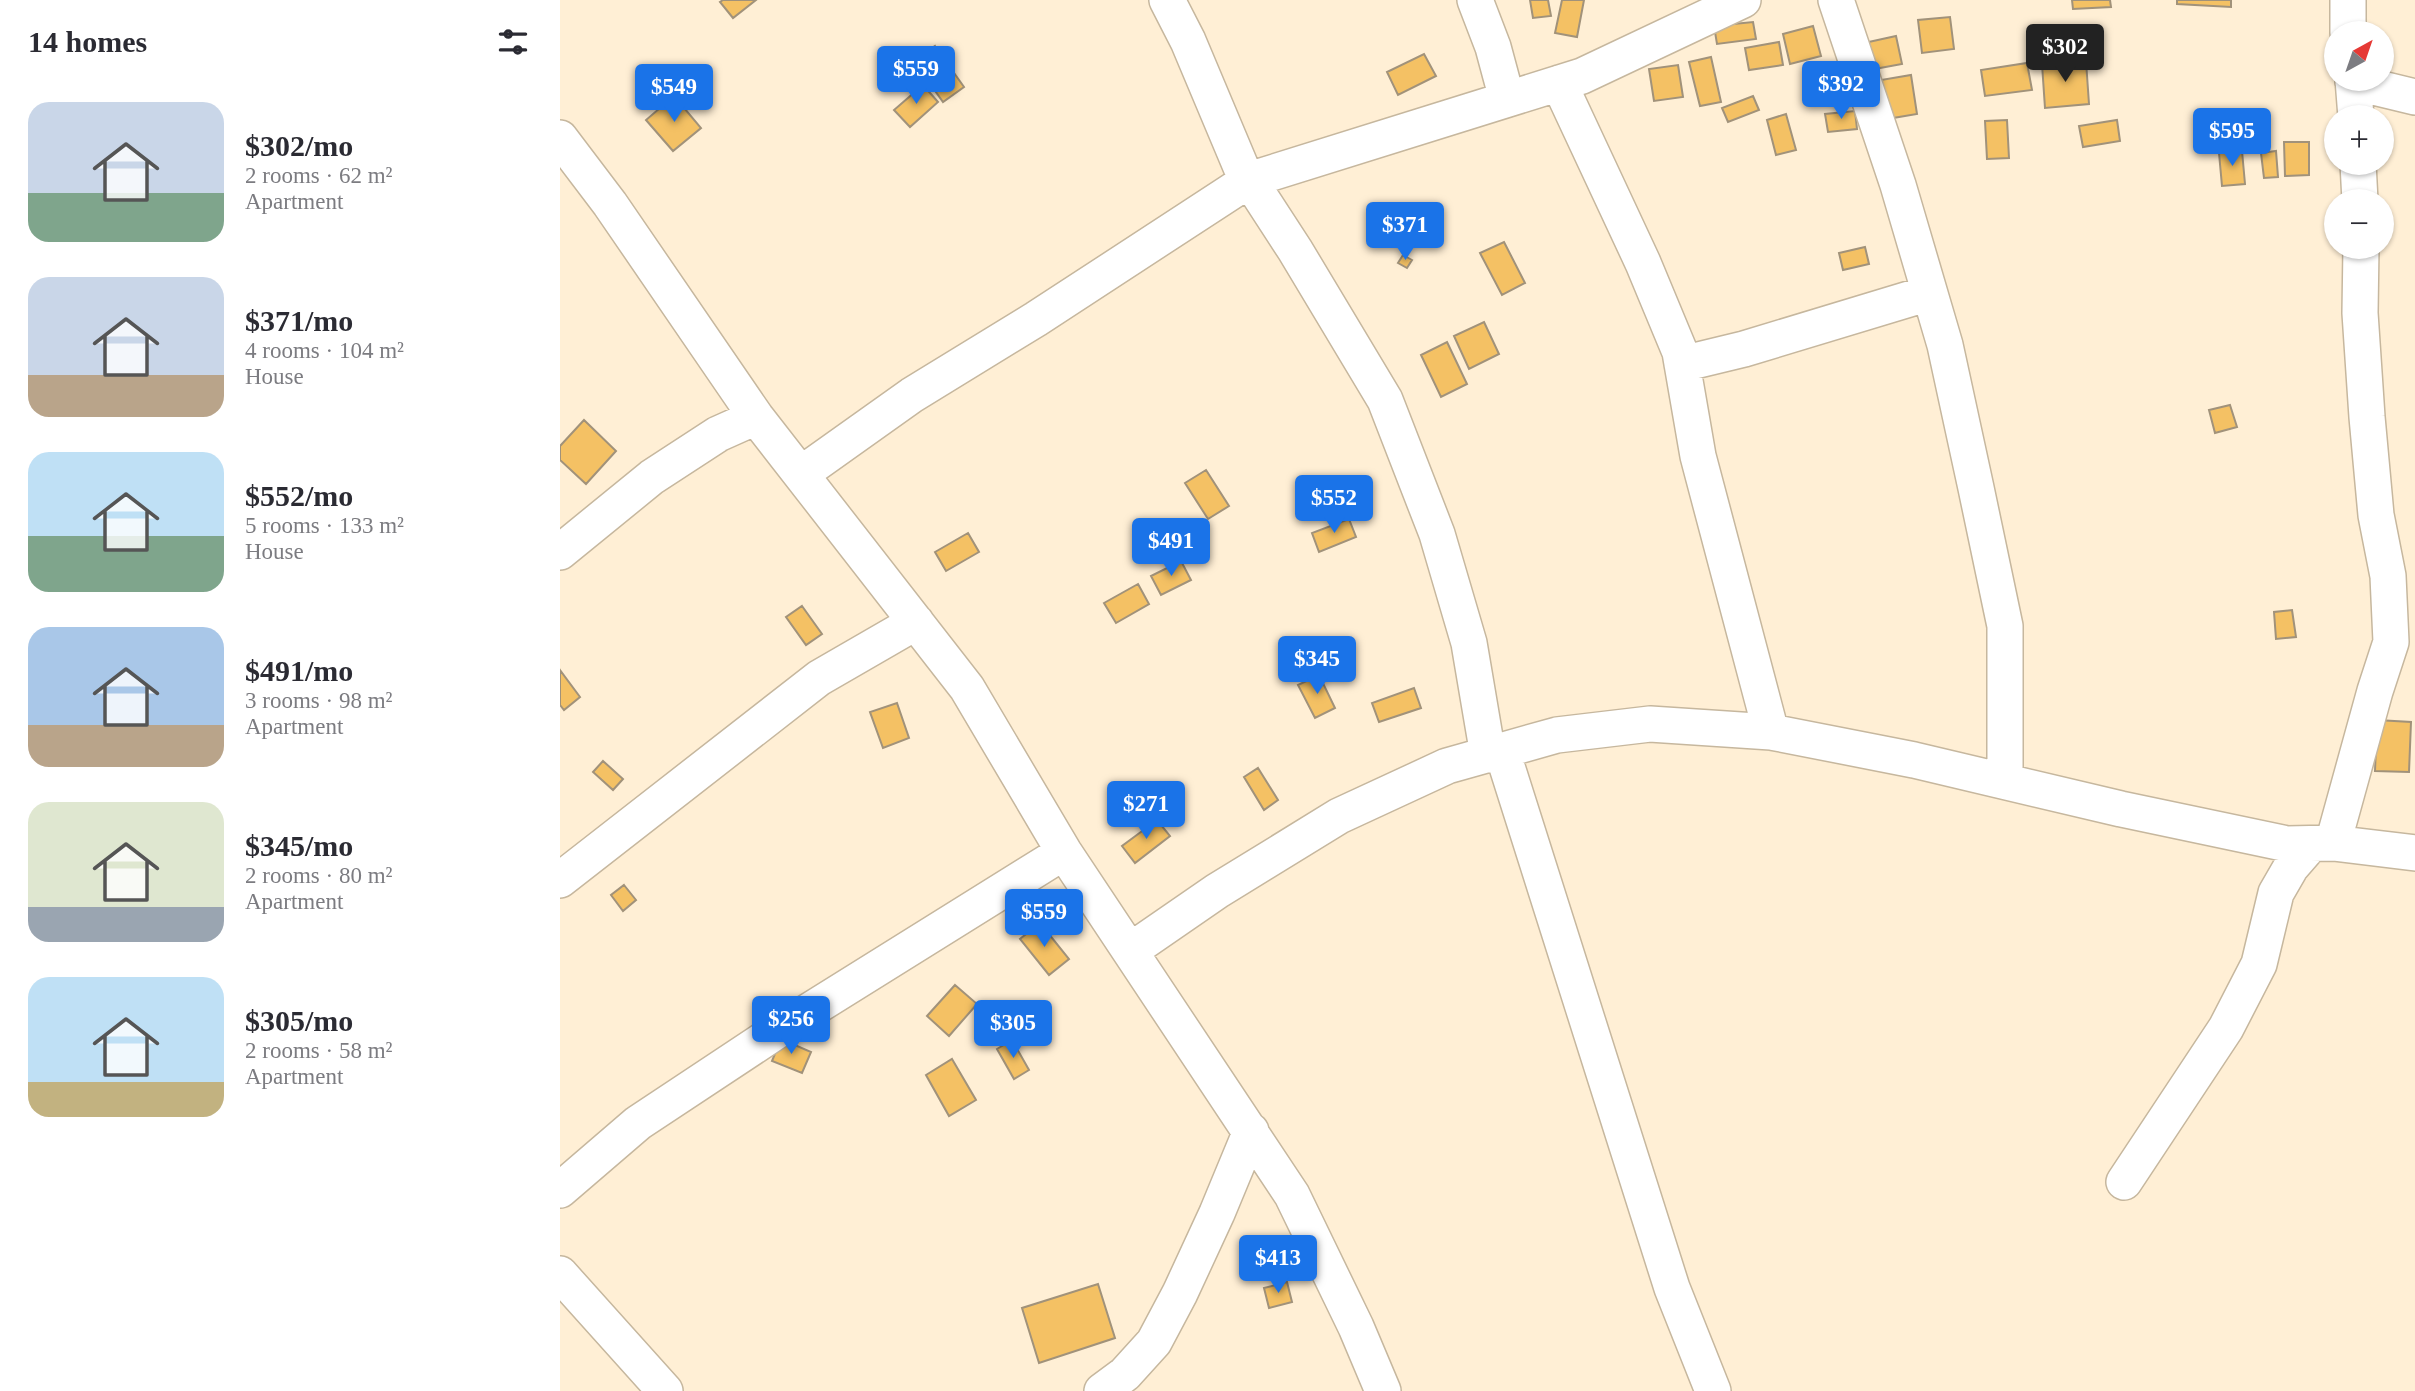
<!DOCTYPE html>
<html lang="en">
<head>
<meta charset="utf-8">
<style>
	:root { --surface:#fff; --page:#f7f7f7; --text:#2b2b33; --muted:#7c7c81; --accent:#1a73e8 }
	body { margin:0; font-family:Georgia,serif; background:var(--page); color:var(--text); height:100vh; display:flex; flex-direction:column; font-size:26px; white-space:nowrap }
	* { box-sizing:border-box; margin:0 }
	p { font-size:23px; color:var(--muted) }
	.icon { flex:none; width:38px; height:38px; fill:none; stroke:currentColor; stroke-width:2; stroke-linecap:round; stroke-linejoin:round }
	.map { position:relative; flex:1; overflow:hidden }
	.details { display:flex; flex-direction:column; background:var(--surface); width:560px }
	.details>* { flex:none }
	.needle { width:46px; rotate:40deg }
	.buttons { position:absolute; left:1764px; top:21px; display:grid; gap:14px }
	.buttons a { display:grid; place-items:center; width:70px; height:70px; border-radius:50%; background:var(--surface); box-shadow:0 2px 5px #0004; font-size:35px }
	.price { position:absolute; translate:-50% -60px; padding:0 16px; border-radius:7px; background:var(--accent); color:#fff; font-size:23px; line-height:46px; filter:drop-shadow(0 2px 4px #0008) }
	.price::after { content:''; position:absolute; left:50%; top:42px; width:21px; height:16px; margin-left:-10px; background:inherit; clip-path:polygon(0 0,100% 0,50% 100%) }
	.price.current { background:#222; color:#fff }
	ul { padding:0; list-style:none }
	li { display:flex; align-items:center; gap:21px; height:175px; padding:0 28px }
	li span { display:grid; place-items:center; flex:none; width:196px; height:140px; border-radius:21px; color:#555 }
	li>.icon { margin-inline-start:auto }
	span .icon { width:84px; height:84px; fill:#fffc; stroke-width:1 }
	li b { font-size:30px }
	h2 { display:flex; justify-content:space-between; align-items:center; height:84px; padding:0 28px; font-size:30px }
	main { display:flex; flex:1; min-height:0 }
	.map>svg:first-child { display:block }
</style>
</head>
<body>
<main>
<section class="details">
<h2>14 homes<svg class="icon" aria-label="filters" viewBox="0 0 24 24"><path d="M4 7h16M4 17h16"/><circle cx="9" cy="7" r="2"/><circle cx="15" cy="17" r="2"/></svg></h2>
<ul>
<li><span style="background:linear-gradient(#c9d6e8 65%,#7fa58c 0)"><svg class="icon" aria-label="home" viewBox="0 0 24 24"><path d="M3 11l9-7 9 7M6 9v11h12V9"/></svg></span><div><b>$302/mo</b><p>2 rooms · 62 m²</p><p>Apartment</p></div></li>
<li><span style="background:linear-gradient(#c9d6e8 70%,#b9a48a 0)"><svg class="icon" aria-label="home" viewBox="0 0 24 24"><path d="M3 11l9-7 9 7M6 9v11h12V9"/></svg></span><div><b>$371/mo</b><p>4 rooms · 104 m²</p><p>House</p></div></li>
<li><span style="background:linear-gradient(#bfe0f5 60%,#7fa58c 0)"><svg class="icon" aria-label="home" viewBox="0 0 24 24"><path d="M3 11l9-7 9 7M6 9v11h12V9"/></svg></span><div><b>$552/mo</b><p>5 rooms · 133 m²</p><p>House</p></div></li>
<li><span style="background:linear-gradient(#a9c7e8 70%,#b9a48a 0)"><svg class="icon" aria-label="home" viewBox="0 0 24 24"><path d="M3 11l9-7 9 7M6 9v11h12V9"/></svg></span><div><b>$491/mo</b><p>3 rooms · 98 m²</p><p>Apartment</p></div></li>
<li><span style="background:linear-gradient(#dfe7d0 75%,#9aa5b1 0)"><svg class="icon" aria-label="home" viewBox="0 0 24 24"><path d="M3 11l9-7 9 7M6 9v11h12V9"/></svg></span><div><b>$345/mo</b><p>2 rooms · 80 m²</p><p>Apartment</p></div></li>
<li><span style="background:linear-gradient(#bfe0f5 75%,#c2b280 0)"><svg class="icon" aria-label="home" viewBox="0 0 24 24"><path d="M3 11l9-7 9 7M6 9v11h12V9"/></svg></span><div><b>$305/mo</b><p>2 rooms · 58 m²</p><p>Apartment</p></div></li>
</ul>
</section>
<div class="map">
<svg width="1855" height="1391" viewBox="0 0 1855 1391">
	<rect width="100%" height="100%" fill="#ffefd5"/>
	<path fill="#f4c164" stroke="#a1927a" stroke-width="2" d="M163,0H196L173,18L160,2Z
		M970,0H988L991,16L973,18Z
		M1002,0H1024L1017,37L995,33Z
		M1512,0H1550L1551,7L1513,9Z
		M1617,0H1671V7L1617,4Z
		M1390,17L1394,49L1362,53L1358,20Z
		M1193,22L1196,39L1157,44L1154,26Z
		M1253,26L1261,56L1230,64L1223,34Z
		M1336,36L1342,64L1309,70L1304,43Z
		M1219,42L1223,65L1189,70L1185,48Z
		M375,46L404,87L383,102L354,61Z
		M864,54L876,76L838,95L827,72Z
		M1151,57L1161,102L1140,106L1129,62Z
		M1526,61L1529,104L1485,108L1482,64Z
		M1467,63L1472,90L1425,96L1421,70Z
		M1118,65L1123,97L1094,101L1089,69Z
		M1351,75L1357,114L1327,119L1321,80Z
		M363,85L378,102L350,127L334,110Z
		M114,96L141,128L113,151L86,120Z
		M1193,96L1199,110L1168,122L1162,108Z
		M1295,111L1297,129L1268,132L1265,114Z
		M1226,114L1236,150L1216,155L1207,120Z
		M1447,120L1449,158L1427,159L1425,121Z
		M1557,120L1560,141L1523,147L1519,126Z
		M1724,142H1749V175L1725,176Z
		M1682,151L1685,184L1662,186L1659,153Z
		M1716,151L1718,177L1704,178L1701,153Z
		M944,242L965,283L942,295L920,253Z
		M1305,247L1309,264L1283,270L1279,253Z
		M843,255L852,260L847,268L838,263Z
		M924,322L939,354L909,369L894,336Z
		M887,342L907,384L881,397L861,355Z
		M1670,405L1677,427L1655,433L1649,410Z
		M24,420L56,451L26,484L0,460V446Z
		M646,470L669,506L648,519L625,483Z
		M789,519L796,537L759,552L752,533Z
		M408,533L419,552L386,571L375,552Z
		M621,561L631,580L601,595L591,576Z
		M578,584L589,604L556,623L544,603Z
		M242,606L262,634L246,645L226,617Z
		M1732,610L1736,637L1716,639L1714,612Z
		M0,670L20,697L4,710L0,705Z
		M759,675L775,708L755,718L738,685Z
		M854,688L861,708L819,722L812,703Z
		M337,703L349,738L323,748L310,712Z
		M1817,720L1851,722L1849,772L1815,771Z
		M43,761L63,779L53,790L33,772Z
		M698,768L718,800L704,810L684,777Z
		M597,820L610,836L575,863L562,846Z
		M64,885L76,900L63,911L51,895Z
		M480,923L509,959L489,975L460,939Z
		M395,985L417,1004L389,1036L367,1016Z
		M221,1039L251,1052L242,1073L212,1061Z
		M452,1040L469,1070L454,1079L437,1049Z
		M392,1059L416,1100L389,1116L366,1075Z
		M727,1282L732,1302L709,1308L704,1288Z
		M538,1284L555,1338L479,1363L462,1308Z"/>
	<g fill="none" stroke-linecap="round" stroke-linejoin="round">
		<defs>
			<path id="street" d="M607,0L628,41L681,167L735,250L825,400L877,534L909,643L928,755
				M915,0L933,47L947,99
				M1276,0L1338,185L1385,345L1416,488L1445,626V781
				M1788,0V33
				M1793,79L1796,117
				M1793,82L1855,97
				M999,83L1083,263L1120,352L1138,456L1211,732
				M0,138L50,204L196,417L407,688L504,852L732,1195L796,1327L823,1391
				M1798,163L1800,201
				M1122,364L1184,349L1369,293
				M241,474L352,395L476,319L689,180L1022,76L1183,0
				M0,552L92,477L158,434L196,417
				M942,751L1112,1288L1153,1391
				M1773,843L1815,691L1831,642L1828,576L1816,515L1807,417L1800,313L1801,247
				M0,880L259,678L356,622
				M570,951L657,891L779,816L887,766L997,735L1090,724L1211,732L1354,760L1561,809L1727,844L1773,843L1855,853
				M1564,1182L1666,1028L1699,964L1716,893L1731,867L1751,844
				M0,1190L78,1123L220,1029L504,852
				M0,1274L105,1391
				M542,1391L565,1374L594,1342L620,1293L657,1213L691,1131"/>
		</defs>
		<use href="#street" stroke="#c6b79e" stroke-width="38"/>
		<use href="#street" stroke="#fff" stroke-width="35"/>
	</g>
</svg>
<div class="buttons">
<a><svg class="needle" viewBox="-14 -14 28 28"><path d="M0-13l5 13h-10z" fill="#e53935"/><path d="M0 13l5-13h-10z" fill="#7c7c81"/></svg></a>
<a>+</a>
<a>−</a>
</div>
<b class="price current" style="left:1505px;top:84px">$302</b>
<b class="price" style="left:356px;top:106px">$559</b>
<b class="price" style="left:1281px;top:121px">$392</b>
<b class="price" style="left:114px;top:124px">$549</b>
<b class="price" style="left:1672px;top:168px">$595</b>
<b class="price" style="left:845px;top:262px">$371</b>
<b class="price" style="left:774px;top:535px">$552</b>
<b class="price" style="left:611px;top:578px">$491</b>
<b class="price" style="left:757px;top:696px">$345</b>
<b class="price" style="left:586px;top:841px">$271</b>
<b class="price" style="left:484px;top:949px">$559</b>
<b class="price" style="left:231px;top:1056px">$256</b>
<b class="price" style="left:453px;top:1060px">$305</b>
<b class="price" style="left:718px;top:1295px">$413</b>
</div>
</main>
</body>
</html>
